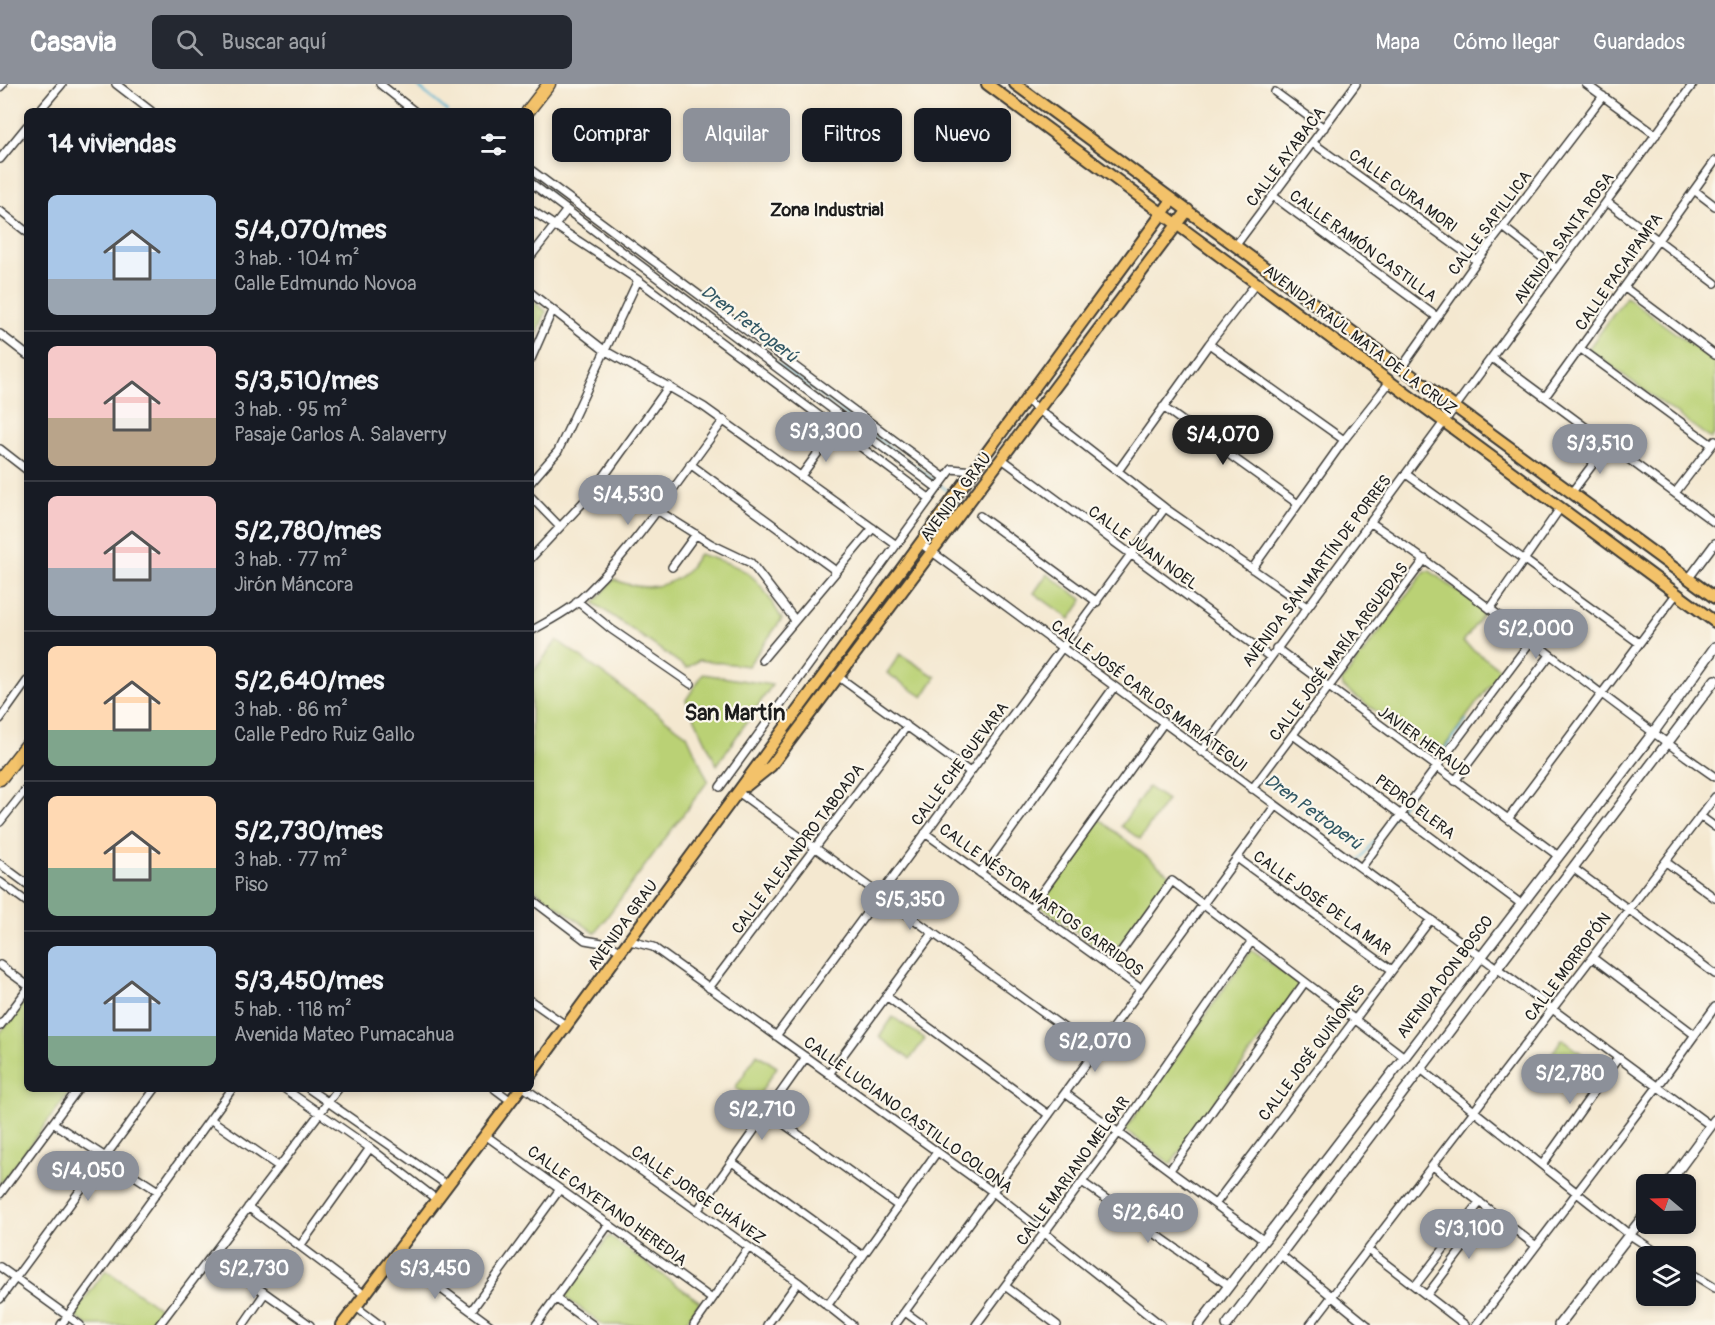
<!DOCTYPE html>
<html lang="es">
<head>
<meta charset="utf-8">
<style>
	:root { --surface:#171b24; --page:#242831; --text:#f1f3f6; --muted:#9ea1a6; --line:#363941; --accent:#8c9099 }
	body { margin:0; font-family:Pangolin,sans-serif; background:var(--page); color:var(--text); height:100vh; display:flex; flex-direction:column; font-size:22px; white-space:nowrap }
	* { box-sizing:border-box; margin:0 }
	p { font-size:20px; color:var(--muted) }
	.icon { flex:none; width:33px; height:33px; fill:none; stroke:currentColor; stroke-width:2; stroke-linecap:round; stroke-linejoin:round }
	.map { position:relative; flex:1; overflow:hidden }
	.drawer { position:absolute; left:24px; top:24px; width:510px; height:984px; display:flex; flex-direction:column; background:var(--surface); border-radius:9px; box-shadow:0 3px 9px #0003 }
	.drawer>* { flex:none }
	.banner { position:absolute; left:552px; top:24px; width:570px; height:54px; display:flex; gap:12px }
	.needle { width:39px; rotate:289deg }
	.fabs { position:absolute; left:1636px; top:1090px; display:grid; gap:12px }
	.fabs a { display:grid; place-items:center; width:60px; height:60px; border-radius:9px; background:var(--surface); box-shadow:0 3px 9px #0003; font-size:30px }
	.price { position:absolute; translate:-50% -51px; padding:0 14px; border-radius:21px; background:var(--accent); color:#fff; font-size:20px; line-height:39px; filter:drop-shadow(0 2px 3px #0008) }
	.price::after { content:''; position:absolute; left:50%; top:36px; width:18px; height:14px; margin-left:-9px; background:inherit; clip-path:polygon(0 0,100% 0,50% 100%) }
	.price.selected { background:#222; color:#fff }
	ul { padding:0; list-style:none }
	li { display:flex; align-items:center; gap:18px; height:150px; padding:0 24px }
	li+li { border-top:2px solid var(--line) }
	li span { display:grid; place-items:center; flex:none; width:168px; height:120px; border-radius:9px; color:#555 }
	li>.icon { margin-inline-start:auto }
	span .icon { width:72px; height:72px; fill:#fffc; stroke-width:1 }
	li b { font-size:26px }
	h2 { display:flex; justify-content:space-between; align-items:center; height:72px; padding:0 24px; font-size:26px }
	.pill { padding:0 21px; border-radius:9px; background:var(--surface); box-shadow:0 3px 9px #0003; font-size:21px; line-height:54px }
	.pill.selected { background:var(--accent); color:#fff }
	header { display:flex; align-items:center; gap:36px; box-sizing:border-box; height:84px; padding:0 30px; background:var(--accent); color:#fff }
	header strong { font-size:28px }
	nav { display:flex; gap:33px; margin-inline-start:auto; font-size:21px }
	.search { width:420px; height:54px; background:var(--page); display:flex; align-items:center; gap:15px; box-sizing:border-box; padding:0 21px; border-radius:9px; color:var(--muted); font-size:22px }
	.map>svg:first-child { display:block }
</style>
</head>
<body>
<header>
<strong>Casavia</strong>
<div class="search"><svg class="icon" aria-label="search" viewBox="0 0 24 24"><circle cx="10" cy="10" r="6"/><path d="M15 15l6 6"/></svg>Buscar aquí</div>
<nav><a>Mapa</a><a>Cómo llegar</a><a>Guardados</a></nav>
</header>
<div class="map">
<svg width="1715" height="1241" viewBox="0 0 1715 1241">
	<rect width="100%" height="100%" fill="#fbf7ec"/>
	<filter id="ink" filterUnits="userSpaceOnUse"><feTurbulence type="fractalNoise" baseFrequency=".0167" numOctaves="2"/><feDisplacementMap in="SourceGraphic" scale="12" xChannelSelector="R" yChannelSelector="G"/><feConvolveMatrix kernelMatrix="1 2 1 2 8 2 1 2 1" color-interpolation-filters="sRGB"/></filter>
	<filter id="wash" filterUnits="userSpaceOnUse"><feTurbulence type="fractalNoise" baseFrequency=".008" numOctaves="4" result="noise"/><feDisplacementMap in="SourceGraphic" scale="24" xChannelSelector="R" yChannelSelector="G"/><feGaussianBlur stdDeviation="1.35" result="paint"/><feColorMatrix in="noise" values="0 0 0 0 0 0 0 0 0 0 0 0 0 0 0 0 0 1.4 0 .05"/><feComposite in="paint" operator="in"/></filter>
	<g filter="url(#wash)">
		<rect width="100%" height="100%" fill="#f4e8d0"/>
		<path fill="#bad175" stroke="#6b7648" stroke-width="1.5" d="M1626,213L1715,278V349L1711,355L1588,265Z
			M531,216L546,227L531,266Z
			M699,470C751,486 754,487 782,535L748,582L699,576L687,584L594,519L614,495C636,506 660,506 681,492C688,488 694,477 699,470Z
			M1425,487H1430L1485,527L1463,558L1501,586L1440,669L1434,670L1343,603L1342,597Z
			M1047,490L1083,516L1070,535L1034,509Z
			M557,556L687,651L708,697L595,849L531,803V591Z
			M900,570L936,593L923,613L887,589Z
			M703,590L772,601L717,681L686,616Z
			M1148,703L1167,716L1140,755L1121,742Z
			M1099,735L1170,791L1111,873L1041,822L1040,817Z
			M1251,866L1300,900L1171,1080L1125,1046Z
			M27,913V1005H72L0,1101V949Z
			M893,933L925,955L910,975L879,953Z
			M1562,955L1597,981L1582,1001L1548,975Z
			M757,970L777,983L755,1017L735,1004Z
			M609,1152L700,1218L684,1241H603L565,1213Z
			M106,1186L163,1227L153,1241H87L73,1231Z"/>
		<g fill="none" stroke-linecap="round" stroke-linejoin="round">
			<path stroke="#54b2d3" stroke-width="2" d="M415,0L447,27
				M531,94L552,111
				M758,265L951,409
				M1583,592L1638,633
				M1358,778L1467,636"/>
		</g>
	</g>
	<g filter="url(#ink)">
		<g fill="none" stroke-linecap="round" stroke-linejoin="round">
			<defs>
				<path id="minor" d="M116,0L151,27
					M380,0L414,27
					M1586,0L1656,51
					M0,3L3,0
					M1275,8L1324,44
					M39,27L62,0
					M1313,59L1477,177
					M0,75L27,42
					M531,86L945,394
					M531,99L937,404
					M1694,106L1715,122
					M1273,112L1437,233
					M1607,118L1715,199
					M531,126L638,196L929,414
					M0,127L27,148
					M1503,143L1557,185
					M1236,161L1356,0
					M531,172L567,126
					M1625,204L1715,271
					M531,209L604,266L704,323L895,460
					M0,250L27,271
					M1209,260L1344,356
					M1581,265L1712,361
					M1492,274L1715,439
					M531,275L552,227
					M1402,283L1477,177L1603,12
					M1545,313L1715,77
					M1025,315L1165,424L1307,523
					M1163,323L1298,420
					M0,365L27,386
					M1002,375L1270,573
					M690,380L836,487
					M1118,387L1209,260L1257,198
					M1406,390L1639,559
					M801,392L831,351
					M531,398L558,367L638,196
					M1572,408L1608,360
					M1675,409L1715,357
					M531,413L560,443
					M657,426L711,460L751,479L795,536
					M980,432L1097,518
					M1370,438C1488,518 1597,611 1715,693
					M920,459L1711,1042
					M531,474L592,409L669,302
					M672,483L696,450
					M1252,485L1344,356L1389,299
					M1689,494L1715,459
					M577,517L611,545L691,600
					M1490,525L1561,423
					M531,547C545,539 561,531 574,521C633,469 676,398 724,336
					M1276,564L1557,771
					M762,576L873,444
					M836,591L970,688
					M0,635L27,597
					M1293,651L1520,819
					M1201,668L1693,0
					M1455,697L1550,571
					M720,703L940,401L952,385L973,387
					M1252,705L1425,475
					M738,708L1096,967
					M1700,732L1715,743
					M1508,735L1677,509
					M0,738L27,704
					M925,749L1141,905
					M1237,774L1392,886
					M1666,778L1715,814
					M0,780L27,800
					M1361,784L1531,557
					M1573,784L1715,890
					M980,789L1114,603
					M0,798L27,818
					M531,815L585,856L608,860L622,868
					M1030,825L1163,640
					M630,857L653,863L993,1108L1161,1241
					M1593,874L1695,951
					M0,881L27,901
					M1110,883L1172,797L1403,972
					M709,904L907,642
					M886,912L1049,1031
					M531,917L567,942
					M0,942L27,906
					M776,952L1165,424
					M1421,985L1630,1151L1664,1173
					M829,990L933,849
					M285,1005L370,1064L436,1115
					M309,1005L447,1101
					M495,1005L511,1017
					M526,1005L798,1198L852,1241
					M1065,1009L1263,1156
					M767,1028L898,1122
					M210,1035L278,1082
					M53,1039L158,1107
					M485,1051L712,1215
					M732,1078L863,1172
					M1542,1081L1618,974
					M1433,1082L1536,1162
					M1170,1086L1305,898
					M1082,1098L1229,1202
					M0,1110L78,1005
					M1216,1119L1431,835
					M248,1123L365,1211
					M697,1127L806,973
					M300,1162L370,1064
					M1368,1166L1465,1241
					M212,1171L310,1241
					M395,1171L490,1241
					M1281,1171L1367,1241
					M0,1183L80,1241
					M1686,1186L1715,1204
					M1005,1202L1057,1241
					M1415,1202L1480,1118
					M1427,1211L1491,1127
					M555,1214L593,1241
					M0,1215L155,1005
					M827,1222L937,1068
					M356,1223L380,1241
					M471,1227L560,1105
					M905,1228L923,1241
					M61,1241L232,1005
					M159,1241L338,1005
					M243,1241L265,1209
					M536,1241L609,1140
					M694,1241L749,1163
					M767,1241L798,1198
					M895,1241L1275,722
					M976,1241L1119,1048L1251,858
					M1310,1241L1715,713
					M1476,1241L1658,1002L1715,923"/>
				<path id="tertiary" d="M1667,1101L1715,1036
					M1199,1241L1653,649L1715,563
					M1227,1241L1715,596
					M1559,1241L1647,1128"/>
				<path id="primary" d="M987,0L1715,538
					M1015,0L1715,514
					M746,702L771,682L1188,126
					M531,990L1172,116
					M342,1241L520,1005"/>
				<path id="trunk" d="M528,27L549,0
					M0,695L27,661"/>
			</defs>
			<use href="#minor" stroke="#3c3b37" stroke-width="10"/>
			<use href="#tertiary" stroke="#3c3b37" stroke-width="12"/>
			<use href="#primary" stroke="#3c3b37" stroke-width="14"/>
			<use href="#trunk" stroke="#3c3b37" stroke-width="15"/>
			<use href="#minor" stroke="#fff" stroke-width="7"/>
			<use href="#tertiary" stroke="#fff" stroke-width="9"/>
			<use href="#primary" stroke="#f3c26a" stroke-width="10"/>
			<use href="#trunk" stroke="#f3c26a" stroke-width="12"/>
		</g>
	</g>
	<g text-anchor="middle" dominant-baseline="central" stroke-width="4.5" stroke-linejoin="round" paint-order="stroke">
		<g font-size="16" fill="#1c1c1c" stroke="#fbf7ec">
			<text transform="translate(1286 73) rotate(-53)">CALLE AYABACA</text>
			<text transform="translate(1403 107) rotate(36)">CALLE CURA MORI</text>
			<text transform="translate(1490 139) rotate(-53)">CALLE SAPILLICA</text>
			<text transform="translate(1564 154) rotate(-54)">AVENIDA SANTA ROSA</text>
			<text transform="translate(1363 162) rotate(36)">CALLE RAMÓN CASTILLA</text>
			<text transform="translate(1619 188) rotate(-55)">CALLE PACAIPAMPA</text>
			<text transform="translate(1360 256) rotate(37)">AVENIDA RAÚL MATA DE LA CRUZ</text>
			<text transform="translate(956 413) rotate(-53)">AVENIDA GRAU</text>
			<text transform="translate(1143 464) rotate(36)">CALLE JUAN NOEL</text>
			<text transform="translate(1317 487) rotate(-53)">AVENIDA SAN MARTÍN DE PORRES</text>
			<text transform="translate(1339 568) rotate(-53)">CALLE JOSÉ MARÍA ARGUEDAS</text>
			<text transform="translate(1149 612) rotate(37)">CALLE JOSÉ CARLOS MARIÁTEGUI</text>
			<text transform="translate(1424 658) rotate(36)">JAVIER HERAUD</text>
			<text transform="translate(960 680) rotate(-53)">CALLE CHE GUEVARA</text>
			<text transform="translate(1415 723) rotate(37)">PEDRO ELERA</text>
			<text transform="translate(798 765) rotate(-53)">CALLE ALEJANDRO TABOADA</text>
			<text transform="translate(1041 816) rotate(36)">CALLE NÉSTOR MARTOS GARRIDOS</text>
			<text transform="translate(1322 819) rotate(36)">CALLE JOSÉ DE LA MAR</text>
			<text transform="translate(623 841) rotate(-54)">AVENIDA GRAU</text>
			<text transform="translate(1568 883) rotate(-53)">CALLE MORROPÓN</text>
			<text transform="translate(1445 893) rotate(-53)">AVENIDA DON BOSCO</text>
			<text transform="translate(1312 969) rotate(-53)">CALLE JOSÉ QUIÑONES</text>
			<text transform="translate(908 1031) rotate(36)">CALLE LUCIANO CASTILLO COLONA</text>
			<text transform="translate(1073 1087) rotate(-54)">CALLE MARIANO MELGAR</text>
			<text transform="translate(698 1111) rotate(35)">CALLE JORGE CHÁVEZ</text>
			<text transform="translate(607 1122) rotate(36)">CALLE CAYETANO HEREDIA</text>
		</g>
		<g font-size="18" font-weight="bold" fill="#1c1c1c" stroke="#fbf7ec">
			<text x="827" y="126">Zona Industrial</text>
		</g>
		<g font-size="18" font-style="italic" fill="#325865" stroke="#fbf7ec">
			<text transform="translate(749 240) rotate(37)">Dren Petroperú</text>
			<text transform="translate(1313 728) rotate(36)">Dren Petroperú</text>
		</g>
		<g font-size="22" font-weight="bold" fill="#1c1c1c" stroke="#fbf7ec">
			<text x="735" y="629">San Martín</text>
		</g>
	</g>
</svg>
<div class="fabs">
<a><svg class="needle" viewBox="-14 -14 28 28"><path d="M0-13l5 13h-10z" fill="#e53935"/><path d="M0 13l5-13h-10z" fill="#9ea1a6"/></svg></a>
<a><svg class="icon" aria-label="layers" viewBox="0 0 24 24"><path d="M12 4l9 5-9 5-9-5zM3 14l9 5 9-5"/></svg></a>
</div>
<b class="price" style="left:826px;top:379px">S/3,300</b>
<b class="price selected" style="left:1223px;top:382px">S/4,070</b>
<b class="price" style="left:1600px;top:391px">S/3,510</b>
<b class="price" style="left:628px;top:442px">S/4,530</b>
<b class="price" style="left:1536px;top:576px">S/2,000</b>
<b class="price" style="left:910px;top:847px">S/5,350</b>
<b class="price" style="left:1095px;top:989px">S/2,070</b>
<b class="price" style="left:1570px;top:1021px">S/2,780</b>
<b class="price" style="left:762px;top:1057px">S/2,710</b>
<b class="price" style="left:88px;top:1118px">S/4,050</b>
<b class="price" style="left:1148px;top:1160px">S/2,640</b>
<b class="price" style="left:1469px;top:1176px">S/3,100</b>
<b class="price" style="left:254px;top:1216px">S/2,730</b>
<b class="price" style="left:435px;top:1216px">S/3,450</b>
<div class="banner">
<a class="pill">Comprar</a>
<a class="pill selected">Alquilar</a>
<a class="pill">Filtros</a>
<a class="pill">Nuevo</a>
</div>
<section class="drawer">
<h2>14 viviendas<svg class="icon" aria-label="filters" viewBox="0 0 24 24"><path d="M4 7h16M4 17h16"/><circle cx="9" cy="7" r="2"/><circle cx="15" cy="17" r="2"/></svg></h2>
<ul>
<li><span style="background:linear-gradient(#a9c7e8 70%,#9aa5b1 0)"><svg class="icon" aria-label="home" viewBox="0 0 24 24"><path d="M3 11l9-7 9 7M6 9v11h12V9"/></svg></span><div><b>S/4,070/mes</b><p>3 hab. · 104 m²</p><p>Calle Edmundo Novoa</p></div></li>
<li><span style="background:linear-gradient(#f6c9c9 60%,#b9a48a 0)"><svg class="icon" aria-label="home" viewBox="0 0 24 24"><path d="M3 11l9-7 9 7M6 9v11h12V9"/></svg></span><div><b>S/3,510/mes</b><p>3 hab. · 95 m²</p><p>Pasaje Carlos A. Salaverry</p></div></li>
<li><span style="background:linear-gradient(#f6c9c9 60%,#9aa5b1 0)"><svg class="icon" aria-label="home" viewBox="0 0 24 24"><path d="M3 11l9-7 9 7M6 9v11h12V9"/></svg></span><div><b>S/2,780/mes</b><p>3 hab. · 77 m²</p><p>Jirón Máncora</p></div></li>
<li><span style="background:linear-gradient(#ffd9b3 70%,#7fa58c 0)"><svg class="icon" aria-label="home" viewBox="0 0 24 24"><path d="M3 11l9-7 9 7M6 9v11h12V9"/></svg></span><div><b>S/2,640/mes</b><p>3 hab. · 86 m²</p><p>Calle Pedro Ruiz Gallo</p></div></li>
<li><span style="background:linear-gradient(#ffd9b3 60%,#7fa58c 0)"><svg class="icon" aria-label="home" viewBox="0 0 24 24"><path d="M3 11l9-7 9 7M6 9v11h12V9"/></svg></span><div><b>S/2,730/mes</b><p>3 hab. · 77 m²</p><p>Piso</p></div></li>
<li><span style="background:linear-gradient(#a9c7e8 75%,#7fa58c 0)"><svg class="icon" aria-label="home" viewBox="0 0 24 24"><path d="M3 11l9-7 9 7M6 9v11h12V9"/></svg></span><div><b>S/3,450/mes</b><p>5 hab. · 118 m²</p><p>Avenida Mateo Pumacahua</p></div></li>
</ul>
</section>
</div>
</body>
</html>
